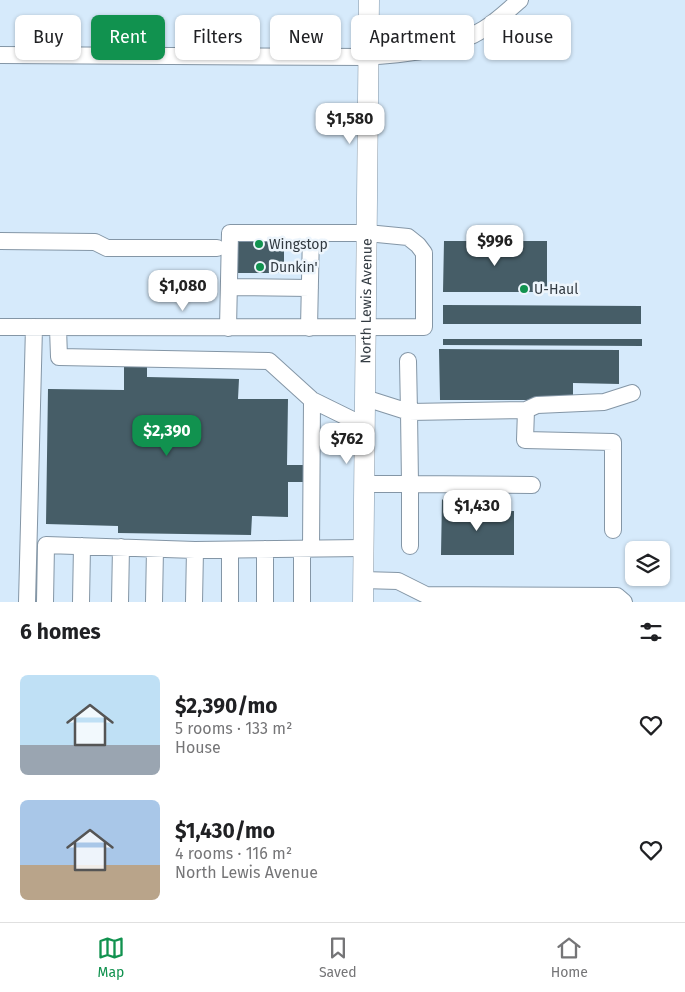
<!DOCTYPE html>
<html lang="en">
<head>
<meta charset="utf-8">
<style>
	:root { --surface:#fff; --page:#f6f6f6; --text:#202124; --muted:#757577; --line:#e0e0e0; --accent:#11924f }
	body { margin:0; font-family:"Fira Sans",sans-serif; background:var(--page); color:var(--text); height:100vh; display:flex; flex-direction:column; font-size:19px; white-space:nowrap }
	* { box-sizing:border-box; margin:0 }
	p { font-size:16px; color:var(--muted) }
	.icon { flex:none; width:28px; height:28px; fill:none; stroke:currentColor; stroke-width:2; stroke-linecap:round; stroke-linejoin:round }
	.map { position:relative; height:602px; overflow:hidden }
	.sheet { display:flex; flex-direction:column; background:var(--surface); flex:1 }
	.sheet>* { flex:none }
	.hud { position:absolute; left:15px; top:15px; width:655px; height:45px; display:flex; gap:10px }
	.tools { position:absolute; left:625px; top:541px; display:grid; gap:10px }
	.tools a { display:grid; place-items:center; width:45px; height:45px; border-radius:8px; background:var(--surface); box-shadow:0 1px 4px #0004; font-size:25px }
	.price { position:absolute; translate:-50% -42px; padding:0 11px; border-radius:10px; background:#fff; color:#222; font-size:16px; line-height:32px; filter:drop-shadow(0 1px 2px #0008) }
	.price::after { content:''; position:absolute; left:50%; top:30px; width:15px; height:11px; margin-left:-8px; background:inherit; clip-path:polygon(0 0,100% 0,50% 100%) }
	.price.active { background:var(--accent); color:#fff }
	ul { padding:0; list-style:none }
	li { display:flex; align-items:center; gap:15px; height:125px; padding:0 20px }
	li span { display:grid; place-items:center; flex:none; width:140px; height:100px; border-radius:8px; color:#555 }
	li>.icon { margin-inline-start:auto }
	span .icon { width:60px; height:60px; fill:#fffc; stroke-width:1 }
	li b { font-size:21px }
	h2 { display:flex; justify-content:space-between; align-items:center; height:60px; padding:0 20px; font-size:21px }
	.chip { padding:0 18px; border-radius:8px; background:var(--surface); box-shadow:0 1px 4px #0004; font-size:18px; line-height:45px }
	.chip.active { background:var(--accent); color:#fff }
	.menu { display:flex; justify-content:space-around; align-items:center; height:70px; border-top:1px solid var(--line); background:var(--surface); font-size:14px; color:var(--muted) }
	.menu a { display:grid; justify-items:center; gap:2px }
	.menu .active { color:var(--accent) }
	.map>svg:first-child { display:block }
</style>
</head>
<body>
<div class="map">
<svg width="685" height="602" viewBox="0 0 685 602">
	<rect width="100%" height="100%" fill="#d6eafb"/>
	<path fill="#465d67" d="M235,237H284V273H235Z
		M444,241H547V292H443Z
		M443,305L641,306V324H443Z
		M443,339H642V346L443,345Z
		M439,349L619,350V384L573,383V400H440Z
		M124,365H147V377L239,379L238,399H288L287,465H305V482H288V517L252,516L251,535L118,533V526L46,524L48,389L124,390Z
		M442,499L453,510L514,511V555H441Z"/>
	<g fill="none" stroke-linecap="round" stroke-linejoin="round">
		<defs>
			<path id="minor" d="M0,55L369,57C408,53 449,51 484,29C497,21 508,10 520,0
				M0,241L95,242L107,248H217
				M229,287L310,288
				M0,327C141,328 283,327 424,327V253L418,245L408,237L367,233H230L228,328
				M58,328L59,357L269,361L312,400L311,549
				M309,328L311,233
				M408,361L409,412L526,410L537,405L604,402L632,393
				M312,400L365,426
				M526,410L525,440L613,442V530
				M364,484H410L409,412L365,398
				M410,546V484L532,485
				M265,549V602
				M302,549V602
				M195,550L363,548
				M363,580L398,581L426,595L617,596L624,602
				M27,602L34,327
				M45,602L46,545L195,550L194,602
				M81,602L82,546
				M120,602L121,547
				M154,602L155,549
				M230,602V550"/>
			<g id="major">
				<path id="s1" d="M363,602L369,0"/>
			</g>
		</defs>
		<use href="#minor" stroke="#8496a6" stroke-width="18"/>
		<use href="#major" stroke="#8496a6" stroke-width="21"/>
		<use href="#minor" stroke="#fff" stroke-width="16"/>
		<use href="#major" stroke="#fff" stroke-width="20"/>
	</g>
	<g fill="#11924f" stroke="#edf5fc" stroke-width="2">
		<circle cx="259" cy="244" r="5"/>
		<circle cx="260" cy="267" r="5"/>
		<circle cx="524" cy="289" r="5"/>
	</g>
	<g text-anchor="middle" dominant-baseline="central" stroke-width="5" stroke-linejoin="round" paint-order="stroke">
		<g font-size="14" fill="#323a41" stroke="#edf5fc" text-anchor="start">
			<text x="269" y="244">Wingstop</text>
			<text x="270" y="267">Dunkin'</text>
			<text x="534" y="289">U-Haul</text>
		</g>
		<g font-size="14" fill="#323a41" stroke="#edf5fc">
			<text stroke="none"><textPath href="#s1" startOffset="301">North Lewis Avenue</textPath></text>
		</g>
	</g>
</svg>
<div class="tools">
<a><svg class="icon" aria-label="layers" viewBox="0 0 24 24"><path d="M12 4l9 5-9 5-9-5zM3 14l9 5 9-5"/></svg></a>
</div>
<b class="price" style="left:350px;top:145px">$1,580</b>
<b class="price" style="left:495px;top:267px">$996</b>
<b class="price" style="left:183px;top:312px">$1,080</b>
<b class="price active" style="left:167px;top:457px">$2,390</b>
<b class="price" style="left:347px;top:465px">$762</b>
<b class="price" style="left:477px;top:532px">$1,430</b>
<div class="hud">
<a class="chip">Buy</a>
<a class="chip active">Rent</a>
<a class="chip">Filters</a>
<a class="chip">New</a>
<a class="chip">Apartment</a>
<a class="chip">House</a>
</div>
</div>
<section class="sheet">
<h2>6 homes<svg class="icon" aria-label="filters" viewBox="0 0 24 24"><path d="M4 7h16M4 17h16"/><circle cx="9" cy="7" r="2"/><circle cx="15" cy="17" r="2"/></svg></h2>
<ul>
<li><span style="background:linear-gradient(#bfe0f5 70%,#9aa5b1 0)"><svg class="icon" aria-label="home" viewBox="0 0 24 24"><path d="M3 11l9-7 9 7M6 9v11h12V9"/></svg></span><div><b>$2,390/mo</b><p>5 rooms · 133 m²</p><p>House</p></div><svg class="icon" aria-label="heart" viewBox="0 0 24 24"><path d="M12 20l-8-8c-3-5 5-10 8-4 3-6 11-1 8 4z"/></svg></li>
<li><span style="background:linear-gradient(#a9c7e8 65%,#b9a48a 0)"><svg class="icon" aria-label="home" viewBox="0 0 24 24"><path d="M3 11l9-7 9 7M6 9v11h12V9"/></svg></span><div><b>$1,430/mo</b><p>4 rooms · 116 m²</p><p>North Lewis Avenue</p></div><svg class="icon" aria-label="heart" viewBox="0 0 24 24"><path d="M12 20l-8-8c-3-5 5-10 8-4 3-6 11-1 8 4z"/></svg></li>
</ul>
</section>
<nav class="menu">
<a class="active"><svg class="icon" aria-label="map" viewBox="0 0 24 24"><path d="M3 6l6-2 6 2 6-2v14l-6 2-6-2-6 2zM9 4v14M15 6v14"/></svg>Map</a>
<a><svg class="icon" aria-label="saved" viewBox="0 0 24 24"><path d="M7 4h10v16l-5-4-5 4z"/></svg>Saved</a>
<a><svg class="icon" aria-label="home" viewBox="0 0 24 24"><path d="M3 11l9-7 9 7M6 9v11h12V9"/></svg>Home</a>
</nav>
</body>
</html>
